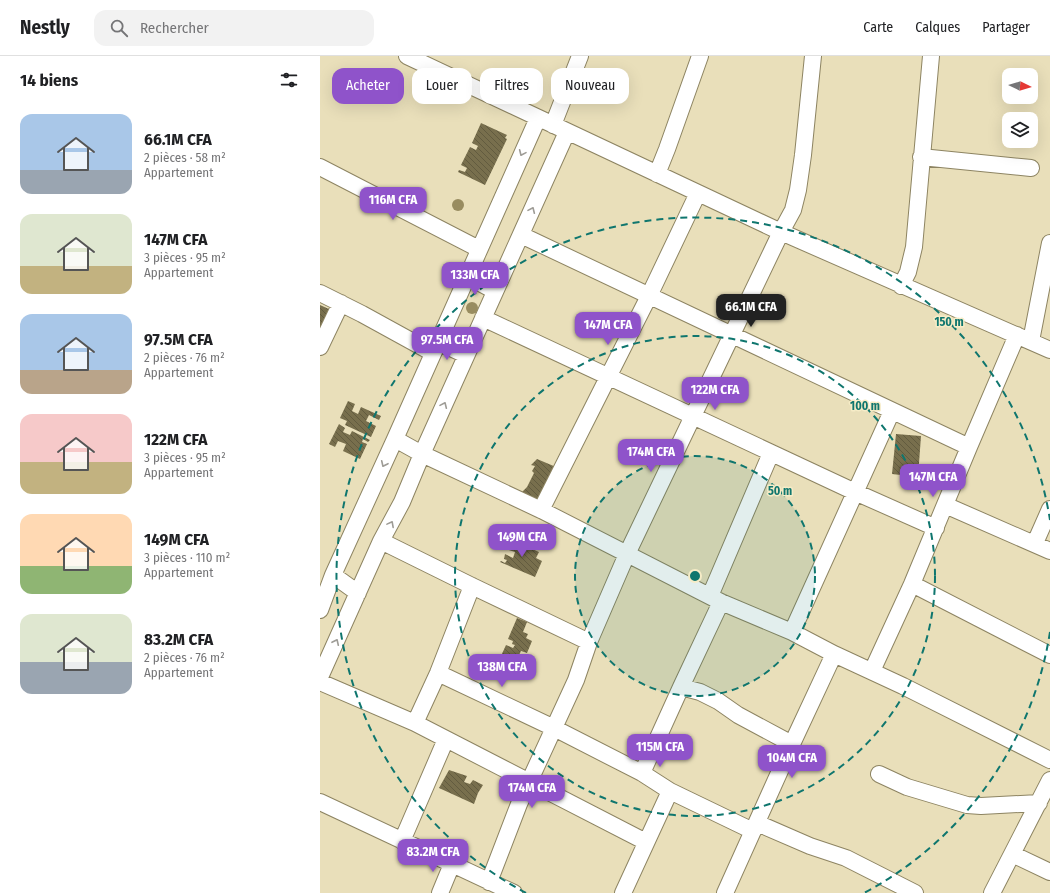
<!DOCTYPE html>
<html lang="fr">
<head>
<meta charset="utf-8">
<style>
	:root { --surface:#fff; --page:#f2f2f2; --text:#202124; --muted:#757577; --line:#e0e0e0; --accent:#8f53ca }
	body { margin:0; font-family:"Fira Sans Condensed",sans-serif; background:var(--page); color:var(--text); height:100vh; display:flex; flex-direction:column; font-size:15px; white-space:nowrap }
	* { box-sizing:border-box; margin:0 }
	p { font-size:13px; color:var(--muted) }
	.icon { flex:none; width:22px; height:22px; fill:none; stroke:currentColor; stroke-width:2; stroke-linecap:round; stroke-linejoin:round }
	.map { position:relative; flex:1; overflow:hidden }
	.panel { display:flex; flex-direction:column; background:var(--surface); width:320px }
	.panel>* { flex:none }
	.hud { position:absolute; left:12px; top:12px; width:380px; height:36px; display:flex; gap:8px }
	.needle { width:26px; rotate:95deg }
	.fabs { position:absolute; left:682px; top:12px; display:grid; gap:8px }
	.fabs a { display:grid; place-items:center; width:36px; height:36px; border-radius:8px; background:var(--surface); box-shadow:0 4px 16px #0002; font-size:20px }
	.price { position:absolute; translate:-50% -34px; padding:0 9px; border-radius:8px; background:var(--accent); color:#fff; font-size:13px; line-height:26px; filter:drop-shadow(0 1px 2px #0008) }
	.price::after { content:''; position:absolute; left:50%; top:24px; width:12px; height:9px; margin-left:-6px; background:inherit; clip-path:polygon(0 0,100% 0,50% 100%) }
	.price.current { background:#222; color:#fff }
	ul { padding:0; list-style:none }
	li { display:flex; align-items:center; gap:12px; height:100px; padding:0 20px }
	li span { display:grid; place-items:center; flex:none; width:112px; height:80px; border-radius:12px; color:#555 }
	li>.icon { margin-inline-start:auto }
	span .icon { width:48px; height:48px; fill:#fffc; stroke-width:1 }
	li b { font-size:17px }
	h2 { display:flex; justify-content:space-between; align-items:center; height:48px; padding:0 20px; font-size:17px }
	.chip { padding:0 14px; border-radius:12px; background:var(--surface); box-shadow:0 4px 16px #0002; font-size:14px; line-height:36px }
	.chip.current { background:var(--accent); color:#fff }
	header { display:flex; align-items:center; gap:24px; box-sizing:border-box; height:56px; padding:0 20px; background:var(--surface); border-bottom:1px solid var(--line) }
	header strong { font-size:19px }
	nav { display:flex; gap:22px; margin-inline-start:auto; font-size:14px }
	.search { width:280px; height:36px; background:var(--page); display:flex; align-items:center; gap:10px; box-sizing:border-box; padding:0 14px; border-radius:12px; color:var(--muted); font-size:15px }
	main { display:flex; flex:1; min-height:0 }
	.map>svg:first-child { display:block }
</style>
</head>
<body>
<header>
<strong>Nestly</strong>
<div class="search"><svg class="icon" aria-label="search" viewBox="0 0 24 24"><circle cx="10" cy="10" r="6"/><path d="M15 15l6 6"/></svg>Rechercher</div>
<nav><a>Carte</a><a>Calques</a><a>Partager</a></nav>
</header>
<main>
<section class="panel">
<h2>14 biens<svg class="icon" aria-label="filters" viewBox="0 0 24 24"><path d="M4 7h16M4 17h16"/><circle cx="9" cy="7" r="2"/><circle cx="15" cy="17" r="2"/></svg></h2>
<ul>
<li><span style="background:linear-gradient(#a9c7e8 70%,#9aa5b1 0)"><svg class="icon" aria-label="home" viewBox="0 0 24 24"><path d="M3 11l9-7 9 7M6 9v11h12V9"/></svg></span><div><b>66.1M CFA</b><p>2 pièces · 58 m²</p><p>Appartement</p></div></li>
<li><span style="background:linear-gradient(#dfe7d0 65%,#c2b280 0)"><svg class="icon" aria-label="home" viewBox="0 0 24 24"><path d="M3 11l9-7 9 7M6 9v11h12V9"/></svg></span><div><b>147M CFA</b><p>3 pièces · 95 m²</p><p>Appartement</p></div></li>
<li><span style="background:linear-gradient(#a9c7e8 70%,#b9a48a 0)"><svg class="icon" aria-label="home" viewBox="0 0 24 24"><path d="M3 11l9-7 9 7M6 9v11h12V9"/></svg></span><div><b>97.5M CFA</b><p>2 pièces · 76 m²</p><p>Appartement</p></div></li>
<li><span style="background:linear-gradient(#f6c9c9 60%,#c2b280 0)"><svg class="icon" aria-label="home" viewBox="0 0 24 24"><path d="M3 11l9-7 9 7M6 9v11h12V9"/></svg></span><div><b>122M CFA</b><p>3 pièces · 95 m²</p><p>Appartement</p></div></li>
<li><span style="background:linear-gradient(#ffd9b3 65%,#8fb573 0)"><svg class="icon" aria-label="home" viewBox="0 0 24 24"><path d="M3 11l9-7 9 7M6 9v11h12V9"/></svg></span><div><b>149M CFA</b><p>3 pièces · 110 m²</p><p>Appartement</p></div></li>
<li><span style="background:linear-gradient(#dfe7d0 60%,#9aa5b1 0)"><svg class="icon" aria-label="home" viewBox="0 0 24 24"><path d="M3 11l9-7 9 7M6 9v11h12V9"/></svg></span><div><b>83.2M CFA</b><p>2 pièces · 76 m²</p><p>Appartement</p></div></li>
</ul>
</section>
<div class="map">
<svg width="730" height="837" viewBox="0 0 730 837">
	<defs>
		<pattern id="building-back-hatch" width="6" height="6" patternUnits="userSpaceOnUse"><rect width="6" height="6" fill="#786f4d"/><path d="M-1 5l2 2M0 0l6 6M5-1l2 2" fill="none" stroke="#625b3f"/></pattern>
	</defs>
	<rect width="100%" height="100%" fill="#e9dfba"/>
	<path fill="url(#building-back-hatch)" d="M161,67L187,79L185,82L187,83L165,129L138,116L139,114L145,116L147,112L141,109L150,91L156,94L158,90L152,87Z
		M0,249L11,254L0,277Z
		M28,345L35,348L32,355L38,358L41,351L61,360L59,364L49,359L46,365L56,370L51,381L25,369L27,365L20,362Z
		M19,368L25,372L23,376L30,379L32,375L50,384L48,386L43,383L42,386L47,388L40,403L23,395L26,388L18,385L15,391L9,388Z
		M576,378L601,380L598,421L572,418Z
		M217,403L236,411L220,446L201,437L207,431L214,417L212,415L215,410L211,409Z
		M187,482L219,496L216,502L222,505L215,521L180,506L181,505L185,507L187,504L184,503L185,498L193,502L195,496L183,492Z
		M197,562L207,566L203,576L208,578L206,582L212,585L207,597L201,595L199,599L206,601L202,609L181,600L186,589L193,592L195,589L192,588L193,585L188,583Z
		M129,714L147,720L144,726L150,728L153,724L163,729L158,737L154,748L119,732Z"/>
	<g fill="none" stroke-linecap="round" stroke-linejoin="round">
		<defs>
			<path id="minor" d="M87,0L461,176L730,294
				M233,69L260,0
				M601,101L711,112
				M0,111L159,193
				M337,118L347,93L380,0
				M201,179L649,391
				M147,220L175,235
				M581,230L588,216L594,191L611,0
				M0,237L42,258L113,297
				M163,262L535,436L616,472
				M711,285L730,187
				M118,286L146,299
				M0,291L21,247
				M75,383L102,398L221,454L401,546L472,576L514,598L583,630L730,704
				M625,449L730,495
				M221,454L329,240L378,137
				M61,485L152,530L269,586
				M715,487L730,453
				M13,519L38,537
				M592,528L730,599
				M390,540L451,397
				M0,554L13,519L75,383L218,62
				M472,576L572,355
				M552,615L592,528L649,391L697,279
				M118,617L234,672L322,717L350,735L433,775
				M0,621L61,485L82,446L102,398L247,76
				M0,626L95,667L326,786
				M361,631L380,636L398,645L418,659L472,688
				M95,667L118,617L152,530
				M322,717L361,631L401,546
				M559,718L587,731L647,749L661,750L719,747
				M0,746L194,837
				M437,767L490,790L526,802L595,837
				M82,785L126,683
				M692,798L730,816
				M169,826L199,748L256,624L269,586L307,498L461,176L473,154L478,134L483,99L493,0
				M120,837L132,808
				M303,837L350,735
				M405,837L472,688L514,598
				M672,837L730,724"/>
		</defs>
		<use href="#minor" stroke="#8d8462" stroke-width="18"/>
		<use href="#minor" stroke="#fff" stroke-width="16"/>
	</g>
	<g fill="#988c60">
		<circle cx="138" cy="149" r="6"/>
		<circle cx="152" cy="252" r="6"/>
	</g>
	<defs><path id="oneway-chevron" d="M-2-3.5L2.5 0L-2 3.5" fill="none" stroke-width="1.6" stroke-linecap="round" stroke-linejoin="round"/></defs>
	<g stroke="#9e9c96">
		<use href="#oneway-chevron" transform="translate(202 97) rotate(114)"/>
		<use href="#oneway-chevron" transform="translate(212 154) rotate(-66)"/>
		<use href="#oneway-chevron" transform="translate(124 349) rotate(-66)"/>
		<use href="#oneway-chevron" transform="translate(64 408) rotate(115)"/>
		<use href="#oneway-chevron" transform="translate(71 468) rotate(-62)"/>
		<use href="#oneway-chevron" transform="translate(16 586) rotate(-65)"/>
	</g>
	<circle cx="375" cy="520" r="120" fill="#0f766e" fill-opacity=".12"/>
	<g fill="none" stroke="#0f766e" stroke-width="2" stroke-dasharray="7 5">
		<circle cx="375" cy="520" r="120"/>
		<circle cx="375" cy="520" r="240"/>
		<path d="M730 576A359 359 0 0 1 544 837M206 837A359 359 0 1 1 730 464"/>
	</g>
	<circle cx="375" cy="520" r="6" fill="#0f766e" stroke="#f6ecc7" stroke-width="2"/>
	<g font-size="12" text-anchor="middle" font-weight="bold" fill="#0f766e" stroke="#f6ecc7" stroke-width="3" stroke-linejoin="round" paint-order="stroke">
		<text x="629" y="270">150 m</text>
		<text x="545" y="354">100 m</text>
		<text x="460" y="439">50 m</text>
	</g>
</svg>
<div class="fabs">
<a><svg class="needle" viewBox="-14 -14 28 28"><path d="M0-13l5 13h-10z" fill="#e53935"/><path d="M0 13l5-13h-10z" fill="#757577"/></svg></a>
<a><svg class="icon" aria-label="layers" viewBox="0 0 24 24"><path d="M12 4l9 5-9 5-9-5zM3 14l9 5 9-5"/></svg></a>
</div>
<b class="price" style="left:73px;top:165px">116M CFA</b>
<b class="price" style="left:155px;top:240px">133M CFA</b>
<b class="price current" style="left:431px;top:272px">66.1M CFA</b>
<b class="price" style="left:288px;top:290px">147M CFA</b>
<b class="price" style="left:127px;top:305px">97.5M CFA</b>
<b class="price" style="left:395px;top:355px">122M CFA</b>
<b class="price" style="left:331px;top:417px">174M CFA</b>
<b class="price" style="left:613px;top:442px">147M CFA</b>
<b class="price" style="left:202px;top:502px">149M CFA</b>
<b class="price" style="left:182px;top:632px">138M CFA</b>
<b class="price" style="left:340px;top:712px">115M CFA</b>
<b class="price" style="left:472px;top:723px">104M CFA</b>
<b class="price" style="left:212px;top:753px">174M CFA</b>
<b class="price" style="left:113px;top:817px">83.2M CFA</b>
<div class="hud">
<a class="chip current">Acheter</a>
<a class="chip">Louer</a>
<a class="chip">Filtres</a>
<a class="chip">Nouveau</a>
</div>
</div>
</main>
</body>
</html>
